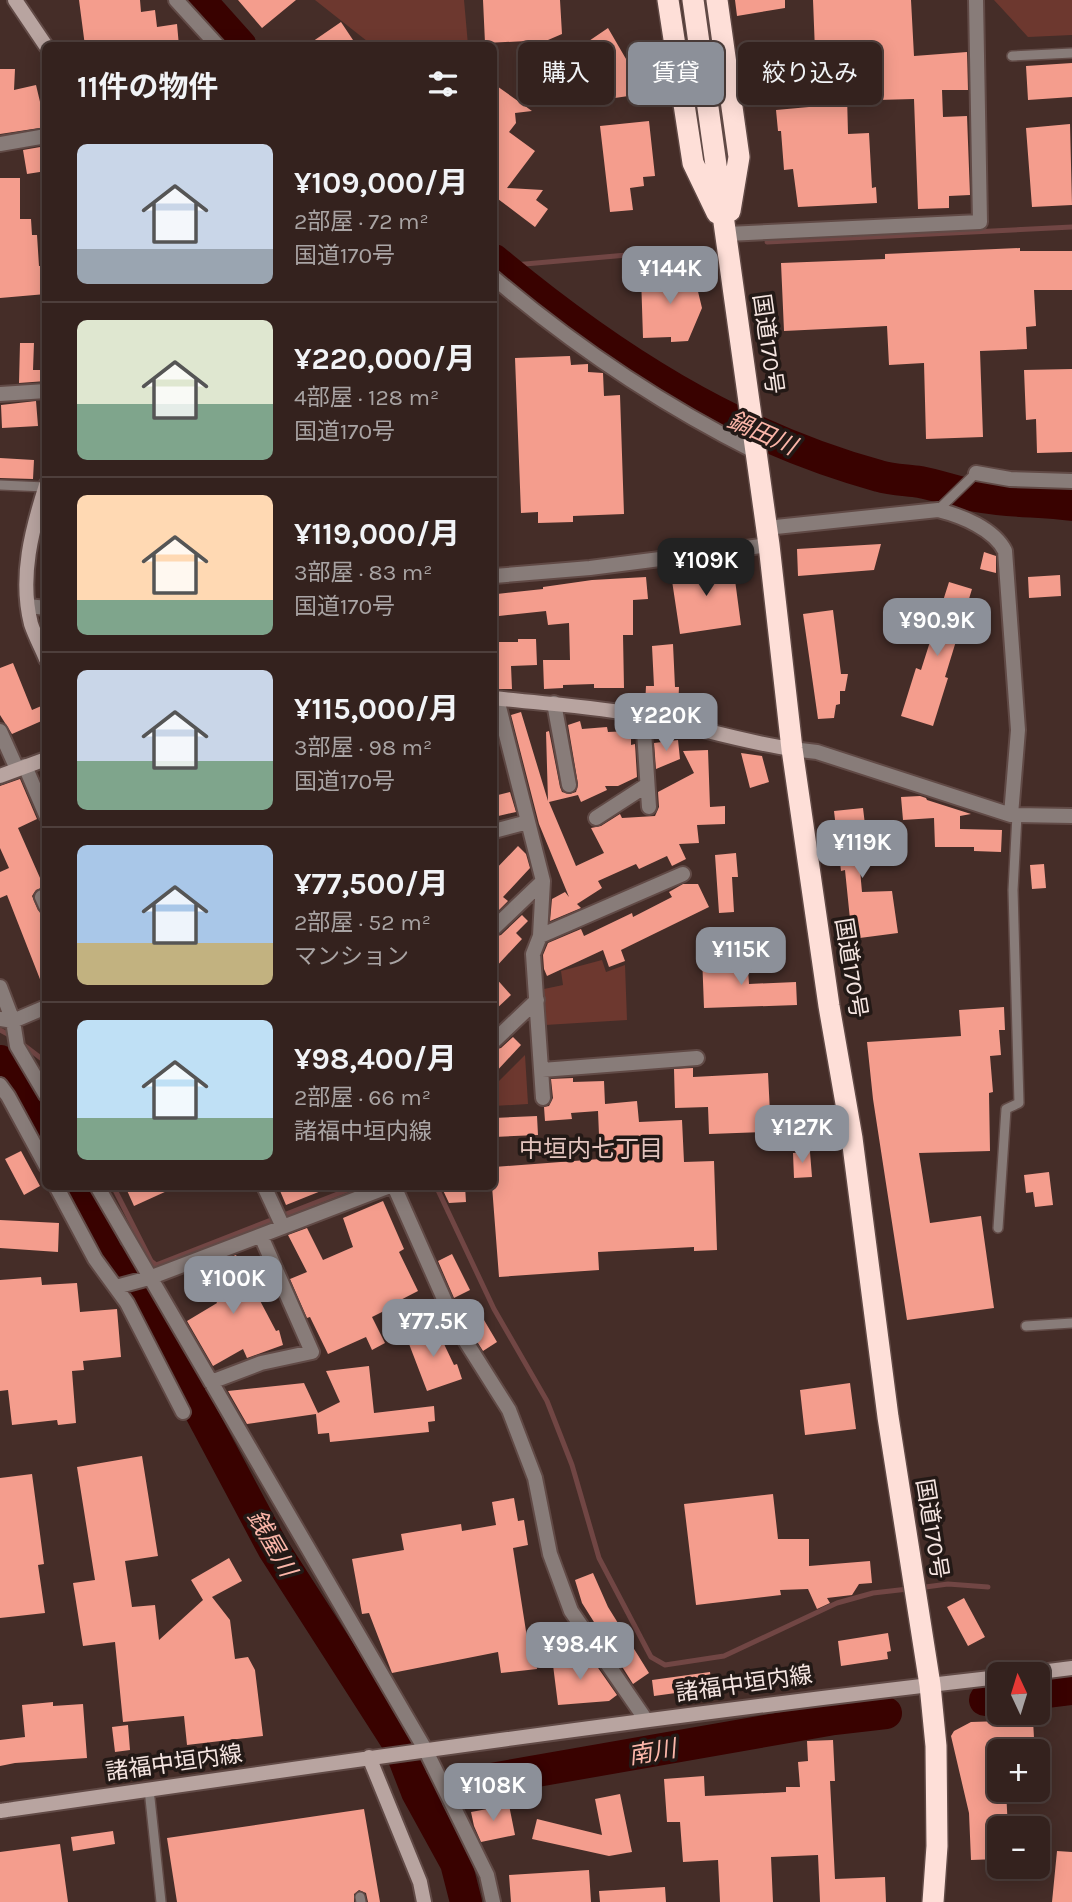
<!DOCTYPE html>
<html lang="ja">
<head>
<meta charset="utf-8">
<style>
	:root { --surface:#34221e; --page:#3c2a27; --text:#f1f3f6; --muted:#a9a4a4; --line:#4e3f3c; --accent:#8c9099 }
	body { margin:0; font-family:Karla,"Noto Sans JP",sans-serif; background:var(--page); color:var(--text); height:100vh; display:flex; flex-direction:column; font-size:26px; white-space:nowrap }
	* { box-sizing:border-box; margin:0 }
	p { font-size:23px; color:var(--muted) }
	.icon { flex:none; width:38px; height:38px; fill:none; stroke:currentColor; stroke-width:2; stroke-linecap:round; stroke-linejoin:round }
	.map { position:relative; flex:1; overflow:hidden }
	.sheet { position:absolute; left:42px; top:42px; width:455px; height:1148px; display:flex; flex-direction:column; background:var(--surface); border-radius:10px; box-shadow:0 4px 18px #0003,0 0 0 2px var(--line) }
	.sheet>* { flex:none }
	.guide { position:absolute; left:518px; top:42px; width:448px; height:63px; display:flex; gap:14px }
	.needle { width:46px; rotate:356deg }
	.tools { position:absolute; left:987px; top:1662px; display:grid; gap:14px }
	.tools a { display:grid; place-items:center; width:63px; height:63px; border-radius:10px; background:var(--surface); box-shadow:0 4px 18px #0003,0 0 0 2px var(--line); font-size:35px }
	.price { position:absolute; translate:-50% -60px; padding:0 16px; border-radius:14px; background:var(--accent); color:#fff; font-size:23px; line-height:46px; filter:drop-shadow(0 2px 4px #0008) }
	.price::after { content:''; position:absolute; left:50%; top:42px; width:21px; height:16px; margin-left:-10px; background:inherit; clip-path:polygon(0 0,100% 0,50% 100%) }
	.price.current { background:#222; color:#fff }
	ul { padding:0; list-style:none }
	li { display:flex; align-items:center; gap:21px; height:175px; padding:0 35px }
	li+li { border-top:2px solid var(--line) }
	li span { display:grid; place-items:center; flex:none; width:196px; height:140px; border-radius:10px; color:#555 }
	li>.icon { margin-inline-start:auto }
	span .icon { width:84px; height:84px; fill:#fffc; stroke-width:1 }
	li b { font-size:30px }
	h2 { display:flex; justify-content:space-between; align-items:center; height:84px; padding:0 35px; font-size:30px }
	.chip { padding:0 24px; border-radius:10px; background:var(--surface); box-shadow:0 4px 18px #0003,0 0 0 2px var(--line); font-size:24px; line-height:63px }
	.chip.current { background:var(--accent); color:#fff }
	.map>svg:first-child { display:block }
</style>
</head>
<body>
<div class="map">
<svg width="1072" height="1902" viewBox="0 0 1072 1902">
	<rect width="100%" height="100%" fill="#452d28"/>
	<path fill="#6d382f" d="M315,0H464L468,45H372Z
		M994,0H1072V35L1028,37Z
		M602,960L606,972L625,965L627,1020L545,1025L544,989L563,985L561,971Z
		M525,1055L528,1104L494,1106V1086Z"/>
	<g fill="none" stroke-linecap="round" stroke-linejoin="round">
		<path stroke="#714644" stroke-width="5" d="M767,242L1072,227
			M501,266L684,250
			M0,1030L13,1037
			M21,1043L46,1062
			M113,1186L151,1261L156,1265L358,1186
			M436,1186L494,1309L547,1401L572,1465L599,1558L651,1657L665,1665L724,1656L837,1603L873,1593L908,1589
			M918,1588L948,1584L988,1587"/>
		<path stroke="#390200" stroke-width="32" d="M200,0L241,46
			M494,260C609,356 733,436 879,476C892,480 907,480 920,482C941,486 961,494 982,497C1012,502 1042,501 1072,505
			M0,1061L22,1088L46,1136
			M74,1186L108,1256L122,1265L273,1548L398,1743L417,1792L456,1863L466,1902
			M1038,1693L1072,1689
			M985,1700L999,1698
			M417,1792L834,1719L886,1713"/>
	</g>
	<path fill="#f49d8d" d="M79,0H140L141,12L155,10L157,27L177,24L179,46H85Z
		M238,0H296L262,28Z
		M483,0H560L562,34L548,40L485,43Z
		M735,0H785V8L737,16Z
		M813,0H911L914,56L967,52L968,90H942L943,117L967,116L970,195L949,196V208L918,209L914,99L877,100L876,95H847L848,134L869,133L872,188L876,187L877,203L798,207L793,169L784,170L781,131H778L776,110L809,107V98L814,97L812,68V51H815Z
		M341,22L357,46H306Z
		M608,28L633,71L660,67L663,91L594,101L590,78L599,76L583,45Z
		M1072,63V97L1028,100L1026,66Z
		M0,69H15L14,90L36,85L46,127L0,134Z
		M494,84L532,111L515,113L516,123L509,132L535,151L507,188L543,190L536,200L548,209L535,227L498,199L494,206Z
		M649,121L655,176L643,177L644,186L630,188L633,210L610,212L600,126Z
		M1070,124L1072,205L1032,207L1026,128Z
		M46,146V171L27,174L23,150Z
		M0,178H20V219H31L32,235H37L39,266H43L46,294L0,298Z
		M1020,248V251H1072V290H1034L1036,326L1026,327L1027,349L980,351L983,437L926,439L924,363L889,365L887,326L784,331L781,263L885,259V254Z
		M693,271L702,308L688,341L671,342V337L643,338L641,276L668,275V273Z
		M20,343H34L33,370H46V381L19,383Z
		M570,356L571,365L588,364V372L603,373L604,396L620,395L624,514L573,516V522L538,523V512L521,513L515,358Z
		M1072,369V452L1037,453L1036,419L1026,420L1024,370Z
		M36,401L38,426L2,428L1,405Z
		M0,458L34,460L33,479L0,478Z
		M881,544L874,570L798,576L797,549Z
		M984,552L996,556V573L980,569Z
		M724,560L725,567L733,565L741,625L680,634L671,574L689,572L688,565Z
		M1060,575L1061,596L1029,598L1028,577Z
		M646,577L648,599L633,600V635H623L624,688H594V684L563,685V688L544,689L543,660H570L569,623L548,625L546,611L499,616L497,594L543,589V587L592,580Z
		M949,582L972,589L945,677L948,678L933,726L901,716L916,668L921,670Z
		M833,610L841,674H848L845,691H840V704L836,705L834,718L818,719L803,614Z
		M518,639H536L537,665L511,666L512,689H494V642H518Z
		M673,644L675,687H679L678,709L645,706L646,686H654L652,646Z
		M13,663L32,710L46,704V719L12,734L0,715V668Z
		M521,712L548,801L546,732L549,731L560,787L562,792L570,794L576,792L578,784L568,725L580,721L582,729L607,727L608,732L631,731V745L635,744L637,777L618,786H605L607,790L581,802L578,795L549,802L576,866L604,853L591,828L601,826L620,814L622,818L655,816L659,807L658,792L694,773L683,751L708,750L710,807L725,806V824L697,825L699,843L679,844L686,859L672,866L667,856L639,869L636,864L598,881L602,888L577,904L581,908L550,921L552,899L565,892L569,897L539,824L511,715Z
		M678,740L680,759L656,769L654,743Z
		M741,753L762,756L769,782L750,788Z
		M20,779L37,819L18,828L44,887L36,890L32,896L38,910L46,916L45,992L7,895L0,898V872L9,868L0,848V786Z
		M510,792L516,812L494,817V796Z
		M920,796L926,798L927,800L971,814L960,816V829L1002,830L1001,852L974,851V847H935L934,818L903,820L901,797Z
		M863,808L869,858L859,859L862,892L892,891L898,933L852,939L845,870L841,871L834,811Z
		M518,846L526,854L530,868L503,897L508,901L494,915V871Z
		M736,853L738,877H732L734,912L719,913L715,855Z
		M1044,864L1046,888L1032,889L1030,865Z
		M683,884H698L709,907L621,950L625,961L609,967L603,950L547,976L544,969L543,955L548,943L581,929L584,936L632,913L633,917L672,897L669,892Z
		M522,915L528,921L516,933L522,939L494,969V937L501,935Z
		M725,954V966L738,965V969H748L749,984L796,982L797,1005L704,1008L702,955Z
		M494,976L511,995L494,1011Z
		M1004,1007L1005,1030H999L1001,1055L990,1056L993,1092L989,1093L990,1151L919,1153L930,1223L981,1216L994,1308L907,1320L873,1099L867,1042L961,1036L959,1010Z
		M513,1037L521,1045L494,1074V1050L501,1048Z
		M693,1068V1077L768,1073L770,1113L794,1112L795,1131L709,1134L708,1107L675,1108L674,1069Z
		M573,1078V1082L604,1081L605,1104L637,1101L639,1122L682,1120L684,1162L714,1161L717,1250L694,1251V1247L598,1252L599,1270L499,1277L492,1186L494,1167L600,1159L598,1111L571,1113L572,1119L545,1121L544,1107L549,1106L553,1098L551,1079Z
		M537,1116L538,1135L494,1137V1118Z
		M21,1151L40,1186L24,1195L5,1159Z
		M810,1152L812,1177L794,1178L793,1153Z
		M1049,1172L1053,1205L1035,1207L1033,1192L1026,1193L1024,1175Z
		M125,1186H178L134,1206Z
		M278,1186H331V1187L286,1205Z
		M441,1186H465L466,1202L449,1203Z
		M383,1201L404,1249L399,1252L418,1291L383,1309L384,1311L372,1317L385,1343L372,1350L366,1337L328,1354L310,1317L307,1318L290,1279L307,1272L288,1235L307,1228L323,1260L353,1247L343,1218Z
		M0,1220L59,1223L58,1252L0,1248Z
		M452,1254L470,1290L454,1298L438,1261Z
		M236,1255L276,1331L279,1330L283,1345L247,1358L243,1349L213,1366L187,1321L217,1303L201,1268Z
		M41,1277L42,1285L77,1283L80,1312L117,1309L121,1357L83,1361L84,1370L72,1371L76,1423L58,1425L57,1420L12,1425L8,1390L0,1391V1280Z
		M484,1320L497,1342L483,1351L469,1329Z
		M435,1325L454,1365L457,1364L462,1379L427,1391L406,1336Z
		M369,1366L374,1413L434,1406L435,1421L428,1422L429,1432L330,1442L329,1433L318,1434L316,1414L247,1424L228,1391L304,1383L318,1413L340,1402L326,1371Z
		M850,1383L856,1429L805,1435L800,1390Z
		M142,1456L158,1556L125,1561L132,1607L155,1605L159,1640L203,1600L191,1580L229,1558L242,1581L212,1597L230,1620L235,1659L248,1657L255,1670L263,1736L187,1745L184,1716L123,1722L115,1642L83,1646L73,1583L95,1580L77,1467Z
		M32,1474L44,1564L38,1565L45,1613L0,1618V1478Z
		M773,1494L778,1539H809V1566L870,1561L872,1583L859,1584L852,1595L827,1598L830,1603L817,1609L808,1589L780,1590L781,1595L696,1605L684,1504Z
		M514,1498L518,1521L524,1520L528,1545L513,1548L528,1644L534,1643L537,1669L501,1673L498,1652L392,1673L369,1613L362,1614L352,1559L404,1550L401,1534L461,1524L462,1531L496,1525L492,1502Z
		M593,1573L608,1607L649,1673L633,1684L582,1603L575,1580Z
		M964,1598L985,1637L968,1646L947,1607Z
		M888,1633L891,1651L887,1652L888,1659L841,1666L838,1641Z
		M583,1654V1665H596L617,1695L609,1701L558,1705L552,1657Z
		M710,1672L712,1688L654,1696L652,1680Z
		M53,1702V1706L83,1704L87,1758L15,1763L0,1766V1740L25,1737L22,1705Z
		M1033,1720L1034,1738L1004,1739L1005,1752H999V1790H1006L1008,1829H999V1859L971,1860L969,1813L951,1736L954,1731L971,1722Z
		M128,1725L130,1750L115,1752L112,1727Z
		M833,1740L835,1781H830L835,1879L885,1877L886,1902H820L818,1855L771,1857L773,1902H720L718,1860L683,1862L680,1822H667L664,1779L704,1776L705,1796L786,1792V1787H800L798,1762L808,1761L807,1741Z
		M620,1794L632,1852L609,1856L532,1839L537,1819L602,1835L595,1799Z
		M509,1805L515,1835L481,1842L474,1826L471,1812Z
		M364,1809L380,1902H368L366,1893L359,1890L354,1894V1902H177L167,1838Z
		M113,1831L115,1844L73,1851L71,1837Z
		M60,1844L68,1902H0V1852Z
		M1057,1851L1072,1852V1902H1052Z
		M589,1870L591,1902H511L509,1875Z
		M665,1887L666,1902H600L599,1891Z"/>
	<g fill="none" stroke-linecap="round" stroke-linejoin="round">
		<defs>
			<path id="lane" d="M1012,56L1072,53
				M0,485L45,487
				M938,510L976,473
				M998,1228L1006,1109L1019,1103L1013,890L1017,815
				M1026,1326L1072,1323
				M149,1789L161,1902
				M360,1897L361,1902"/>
			<path id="street" d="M176,0L218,46
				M0,144L46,136
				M727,234L980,222L976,0
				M494,278C573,345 662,405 756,452
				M0,394L46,391
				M976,473L1010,479L1072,481
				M766,528L938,510C962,516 994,529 1005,551L1018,730L1011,815
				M494,576L590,568L769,545
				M28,606L46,608
				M497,699L543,881L540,936L533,954L543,1098
				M554,703L569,785
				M643,716L649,807
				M0,731L17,769
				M792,749L817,752L1011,815L1072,816
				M25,766L46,815
				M596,818L647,785
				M494,831L528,822
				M46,896L42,897L46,906
				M494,928L543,881
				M540,936L683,874
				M0,987L13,1021L17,1046L46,1095
				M0,1019L13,1021L46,1007
				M494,1041L537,1000
				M542,1070L697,1058
				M0,1085L8,1096L46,1166
				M56,1186L95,1259L127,1303L183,1412
				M97,1186L425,1749L487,1875L493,1902
				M264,1186L283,1227
				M394,1186L456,1326L509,1410L535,1478L550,1554L571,1611L646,1720
				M116,1287L149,1278L390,1186
				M211,1382L261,1363L312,1352L261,1236"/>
			<path id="secondary" d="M15,0L46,46
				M46,485C32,529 19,577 31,624C35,636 41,647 46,659
				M494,698C544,704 594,706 644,716C694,726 742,742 792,749
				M0,776L46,759
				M1016,1675L1072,1668
				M369,1757L420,1882L424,1902
				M0,1811C333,1763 665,1715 999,1677"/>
			<path id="highway" d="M668,0L693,163L717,213
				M693,0L769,545L792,749L829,1006L852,1138L888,1417L930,1685L936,1746L937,1846L933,1902
				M717,0L739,157L730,211"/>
		</defs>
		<use href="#lane" stroke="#614a46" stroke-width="12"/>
		<use href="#street" stroke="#614a46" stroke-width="18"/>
		<use href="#secondary" stroke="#614a46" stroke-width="18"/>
		<use href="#highway" stroke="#614a46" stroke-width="24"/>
		<use href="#lane" stroke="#887c79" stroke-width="9"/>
		<use href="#street" stroke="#887c79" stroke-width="14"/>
		<use href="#secondary" stroke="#b8a4a0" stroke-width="14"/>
		<use href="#highway" stroke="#fedfd8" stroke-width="21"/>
	</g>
	<g text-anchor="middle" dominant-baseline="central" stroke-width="7" stroke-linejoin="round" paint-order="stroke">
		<g font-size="23" fill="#f5e5e1" stroke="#231916">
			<text transform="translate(768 344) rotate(82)">国道170号</text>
			<text transform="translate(851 968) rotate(81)">国道170号</text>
			<text transform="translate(932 1529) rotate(81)">国道170号</text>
			<text transform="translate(744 1684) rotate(-8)">諸福中垣内線</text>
			<text transform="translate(174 1763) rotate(-8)">諸福中垣内線</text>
		</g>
		<g font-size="24" font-style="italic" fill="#fbb6a9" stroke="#231916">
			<text transform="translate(762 433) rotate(24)">鍋田川</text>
			<text transform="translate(272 1543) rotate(60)">銭屋川</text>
			<text transform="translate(652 1752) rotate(-10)">南川</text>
		</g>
		<g font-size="24" fill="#e2c3bd" stroke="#231916">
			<text x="591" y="1149">中垣内七丁目</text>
		</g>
	</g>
</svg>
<div class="tools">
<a><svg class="needle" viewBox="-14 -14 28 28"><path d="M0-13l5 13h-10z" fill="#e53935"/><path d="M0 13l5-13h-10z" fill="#a9a4a4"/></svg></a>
<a>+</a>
<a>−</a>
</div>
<b class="price" style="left:670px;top:306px">¥144K</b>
<b class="price current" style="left:706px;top:598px">¥109K</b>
<b class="price" style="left:937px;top:658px">¥90.9K</b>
<b class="price" style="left:666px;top:753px">¥220K</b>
<b class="price" style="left:862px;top:880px">¥119K</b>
<b class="price" style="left:741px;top:987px">¥115K</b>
<b class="price" style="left:802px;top:1165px">¥127K</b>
<b class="price" style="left:233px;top:1316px">¥100K</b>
<b class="price" style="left:433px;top:1359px">¥77.5K</b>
<b class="price" style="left:580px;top:1682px">¥98.4K</b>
<b class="price" style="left:493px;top:1823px">¥108K</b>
<div class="guide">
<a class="chip">購入</a>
<a class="chip current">賃貸</a>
<a class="chip">絞り込み</a>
</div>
<section class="sheet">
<h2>11件の物件<svg class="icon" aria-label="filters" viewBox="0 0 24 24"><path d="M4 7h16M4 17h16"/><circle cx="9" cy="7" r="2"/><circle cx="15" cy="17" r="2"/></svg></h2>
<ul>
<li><span style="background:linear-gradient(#c9d6e8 75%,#9aa5b1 0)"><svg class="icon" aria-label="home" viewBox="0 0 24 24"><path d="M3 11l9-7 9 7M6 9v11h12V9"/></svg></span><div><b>¥109,000/月</b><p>2部屋 · 72 m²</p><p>国道170号</p></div></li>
<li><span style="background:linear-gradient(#dfe7d0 60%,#7fa58c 0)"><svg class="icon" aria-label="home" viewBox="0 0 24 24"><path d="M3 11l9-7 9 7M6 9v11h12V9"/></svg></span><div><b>¥220,000/月</b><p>4部屋 · 128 m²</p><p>国道170号</p></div></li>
<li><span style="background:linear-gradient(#ffd9b3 75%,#7fa58c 0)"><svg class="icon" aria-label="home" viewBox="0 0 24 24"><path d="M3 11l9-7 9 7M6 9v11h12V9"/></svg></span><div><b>¥119,000/月</b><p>3部屋 · 83 m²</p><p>国道170号</p></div></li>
<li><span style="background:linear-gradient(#c9d6e8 65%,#7fa58c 0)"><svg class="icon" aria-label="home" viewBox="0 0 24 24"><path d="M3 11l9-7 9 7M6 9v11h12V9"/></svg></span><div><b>¥115,000/月</b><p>3部屋 · 98 m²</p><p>国道170号</p></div></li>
<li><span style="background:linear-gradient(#a9c7e8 70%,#c2b280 0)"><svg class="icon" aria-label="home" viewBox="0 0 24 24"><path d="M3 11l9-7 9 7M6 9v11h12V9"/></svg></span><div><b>¥77,500/月</b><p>2部屋 · 52 m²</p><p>マンション</p></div></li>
<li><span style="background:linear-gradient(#bfe0f5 70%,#7fa58c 0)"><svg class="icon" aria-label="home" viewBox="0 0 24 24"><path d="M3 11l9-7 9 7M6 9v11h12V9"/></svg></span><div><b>¥98,400/月</b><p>2部屋 · 66 m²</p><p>諸福中垣内線</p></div></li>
</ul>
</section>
</div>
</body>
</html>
